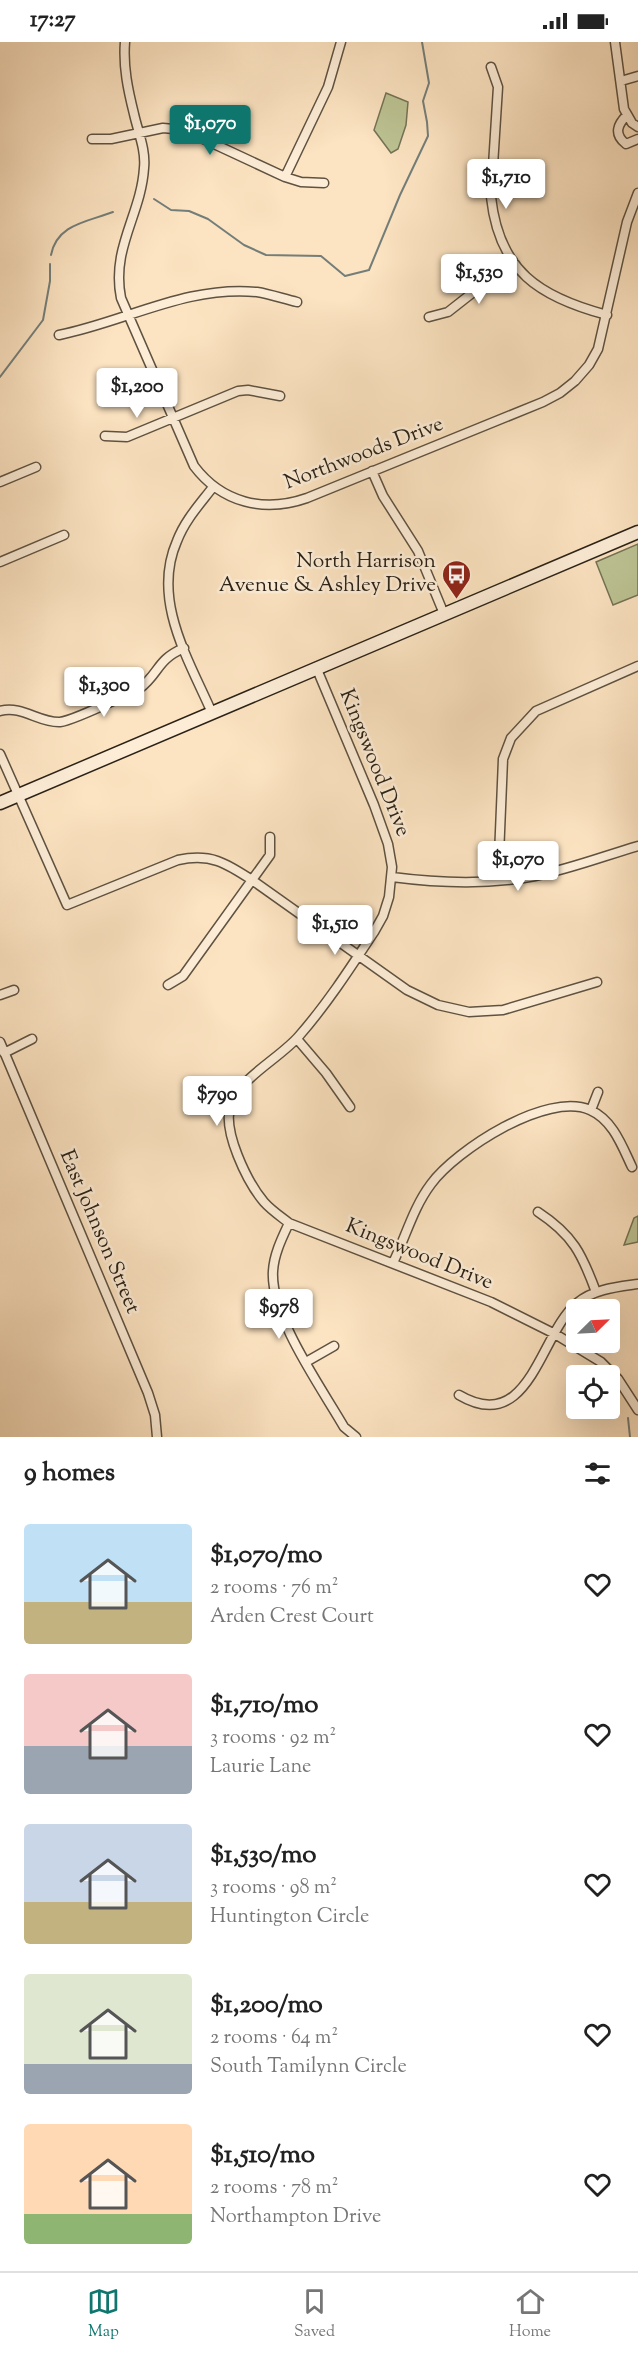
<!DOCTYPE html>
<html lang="en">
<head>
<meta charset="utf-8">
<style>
	:root { --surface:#fff; --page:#f2f2f2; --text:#222; --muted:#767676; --line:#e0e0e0; --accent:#0f766e }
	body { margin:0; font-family:"Sorts Mill Goudy",serif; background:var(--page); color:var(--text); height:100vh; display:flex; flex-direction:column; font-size:22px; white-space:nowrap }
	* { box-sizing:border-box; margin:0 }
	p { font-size:20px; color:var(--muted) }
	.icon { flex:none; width:33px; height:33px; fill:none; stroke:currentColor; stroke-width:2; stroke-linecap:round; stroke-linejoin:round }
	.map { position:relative; height:1395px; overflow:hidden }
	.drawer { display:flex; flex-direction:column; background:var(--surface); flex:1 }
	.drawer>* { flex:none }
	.needle { width:39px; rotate:66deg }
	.tools { position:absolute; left:566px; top:1257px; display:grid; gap:12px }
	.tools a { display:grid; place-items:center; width:54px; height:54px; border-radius:6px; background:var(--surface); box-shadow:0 6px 24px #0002; font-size:30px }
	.price { position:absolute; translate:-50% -51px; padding:0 14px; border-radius:6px; background:#fff; color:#222; font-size:20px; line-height:39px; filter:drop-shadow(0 2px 3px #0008) }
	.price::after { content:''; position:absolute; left:50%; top:36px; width:18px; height:14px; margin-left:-9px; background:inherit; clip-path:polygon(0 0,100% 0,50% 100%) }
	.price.active { background:var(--accent); color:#fff }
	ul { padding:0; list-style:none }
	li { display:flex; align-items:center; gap:18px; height:150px; padding:0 24px }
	li span { display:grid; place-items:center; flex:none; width:168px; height:120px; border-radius:6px; color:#555 }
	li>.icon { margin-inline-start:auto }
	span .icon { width:72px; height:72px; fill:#fffc; stroke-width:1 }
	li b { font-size:26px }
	h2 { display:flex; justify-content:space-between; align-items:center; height:72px; padding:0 24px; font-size:26px }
	.status { display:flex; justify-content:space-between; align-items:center; height:42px; padding:0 30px; background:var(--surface); direction:ltr }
	.status svg { height:16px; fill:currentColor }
	.tabs { display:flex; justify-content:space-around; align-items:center; height:84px; border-top:2px solid var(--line); background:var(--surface); font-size:16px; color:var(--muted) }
	.tabs a { display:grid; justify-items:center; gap:3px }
	.tabs .active { color:var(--accent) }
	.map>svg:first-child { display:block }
</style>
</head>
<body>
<div class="status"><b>17:27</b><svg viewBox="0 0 49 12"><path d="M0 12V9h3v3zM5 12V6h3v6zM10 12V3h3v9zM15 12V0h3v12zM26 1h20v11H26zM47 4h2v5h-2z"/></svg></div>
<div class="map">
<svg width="638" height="1395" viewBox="0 0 638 1395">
	<rect width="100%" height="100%" fill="#fce3c1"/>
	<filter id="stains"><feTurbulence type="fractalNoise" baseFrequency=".00333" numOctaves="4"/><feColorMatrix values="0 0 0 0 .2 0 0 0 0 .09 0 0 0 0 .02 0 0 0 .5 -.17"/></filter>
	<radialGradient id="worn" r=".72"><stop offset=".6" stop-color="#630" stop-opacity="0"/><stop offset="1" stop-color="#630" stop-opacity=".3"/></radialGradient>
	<path fill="#bdc494" stroke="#747355" stroke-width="1.5" d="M386,51L408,60L406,83L398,107L391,111L374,88Z
		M638,502V553L613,563L596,520Z
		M638,1174V1200L624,1203L634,1176Z"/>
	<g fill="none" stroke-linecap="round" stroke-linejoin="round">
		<path stroke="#737e7a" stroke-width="2" d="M154,157L171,168L189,169L208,177L244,203L266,213L321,214L345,234L369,228L400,153L428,94L427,80L423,59L429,41L422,0
			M51,213C57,182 87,180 113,170
			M0,335L43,278L50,239V222
			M628,1376L630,1395"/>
		<defs>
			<path id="street" d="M125,0C123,25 128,48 134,72C138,90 146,108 144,126C141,173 111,206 121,256L194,424C222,461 264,471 307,456L543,360L560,351L575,339L589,323L598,307L627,180L638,151
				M615,0L624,67L632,81L638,85
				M491,25L498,45L491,155C499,229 539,255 607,273
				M621,39L638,34
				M627,73C618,82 613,92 626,102L638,97
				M92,97H111L163,86L184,88L285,135L301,140L324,141
				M285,135L328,45L341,0
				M429,275L448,270L513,219
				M59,293C125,280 187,243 257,250C270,252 284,257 297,260
				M105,394L127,395L238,349L248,348L280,354
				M372,429L383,454L418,509L444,572
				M0,440L36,425
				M0,520L64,493
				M316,625L374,763L388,802L392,825L389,855L383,874L374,890C351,925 327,962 299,994C280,1016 241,1035 231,1062C221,1088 248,1141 264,1160C271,1168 280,1174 289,1181L491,1260L555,1292L601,1320L618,1337L638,1368
				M0,669C22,663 39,681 60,680C76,678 122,654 139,647C160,631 156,618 184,606
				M212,671C189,618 151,558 177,499C185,478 200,462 213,445
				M0,712L67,863L178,818C211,811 226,821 252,838L407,948L438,963L469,970L503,968L597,940
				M392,835C438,841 489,843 535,834C570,827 604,814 638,804
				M498,838L503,717L511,696L536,669L638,624
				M168,943L183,934L270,813V795
				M0,953L14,948
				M297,997L326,1031L350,1065
				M0,1000L148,1351L155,1373L157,1395
				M4,1011L32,997
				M205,1055L230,1063
				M591,1068L598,1050
				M538,1170C573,1193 582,1212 596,1250
				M289,1181C282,1196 274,1212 273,1229C270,1274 321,1345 344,1385L356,1395
				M393,1221C406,1194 413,1166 431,1142C456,1108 547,1049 590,1068C613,1078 622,1104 632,1125
				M306,1320L334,1304
				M459,1353C530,1395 540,1291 577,1261C594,1247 617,1245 638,1242"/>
			<path id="secondary" d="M0,761L638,490"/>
		</defs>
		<use href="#street" stroke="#5e5241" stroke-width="11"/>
		<use href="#secondary" stroke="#2a2216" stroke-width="15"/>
		<use href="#street" stroke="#fdedd7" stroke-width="8"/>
		<use href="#secondary" stroke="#fdedd7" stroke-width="12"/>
	</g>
	<defs>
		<symbol id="bus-pin" viewBox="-11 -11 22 30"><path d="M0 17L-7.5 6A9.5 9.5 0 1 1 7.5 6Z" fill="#8f2418" stroke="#fdedd7"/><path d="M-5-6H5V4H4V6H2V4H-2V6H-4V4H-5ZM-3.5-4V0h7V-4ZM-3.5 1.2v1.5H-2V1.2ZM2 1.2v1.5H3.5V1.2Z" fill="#fff"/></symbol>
	</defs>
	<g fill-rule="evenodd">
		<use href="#bus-pin" x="440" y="516" width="33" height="45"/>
	</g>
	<g text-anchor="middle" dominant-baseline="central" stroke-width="5" stroke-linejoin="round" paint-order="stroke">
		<g font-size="21" fill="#2a2216" stroke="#fdedd7">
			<text transform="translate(364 412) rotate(-21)">Northwoods Drive</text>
			<text transform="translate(374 721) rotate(68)">Kingswood Drive</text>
			<text transform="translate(99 1190) rotate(67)">East Johnson Street</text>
			<text transform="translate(419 1213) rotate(22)">Kingswood Drive</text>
		</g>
		<g font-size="21" fill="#2a2216" stroke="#fdedd7" text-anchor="end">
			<text x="436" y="520">North Harrison<tspan x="436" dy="24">Avenue &amp; Ashley Drive</tspan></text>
		</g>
	</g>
	<rect width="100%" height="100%" filter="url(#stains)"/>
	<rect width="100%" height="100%" fill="url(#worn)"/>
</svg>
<div class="tools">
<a><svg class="needle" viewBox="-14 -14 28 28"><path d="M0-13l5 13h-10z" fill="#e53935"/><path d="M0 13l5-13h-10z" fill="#767676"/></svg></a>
<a><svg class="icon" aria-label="locate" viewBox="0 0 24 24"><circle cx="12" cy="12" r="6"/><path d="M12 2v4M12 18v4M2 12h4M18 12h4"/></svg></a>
</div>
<b class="price active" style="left:210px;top:114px">$1,070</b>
<b class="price" style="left:506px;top:168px">$1,710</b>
<b class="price" style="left:479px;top:263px">$1,530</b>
<b class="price" style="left:137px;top:377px">$1,200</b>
<b class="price" style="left:104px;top:676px">$1,300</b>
<b class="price" style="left:518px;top:850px">$1,070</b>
<b class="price" style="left:335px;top:914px">$1,510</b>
<b class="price" style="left:217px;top:1085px">$790</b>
<b class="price" style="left:279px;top:1298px">$978</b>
</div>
<section class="drawer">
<h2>9 homes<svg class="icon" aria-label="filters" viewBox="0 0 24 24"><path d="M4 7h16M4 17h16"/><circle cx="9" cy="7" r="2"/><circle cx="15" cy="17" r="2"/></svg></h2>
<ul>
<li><span style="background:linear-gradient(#bfe0f5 65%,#c2b280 0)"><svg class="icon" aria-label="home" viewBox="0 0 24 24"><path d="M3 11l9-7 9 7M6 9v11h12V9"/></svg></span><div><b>$1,070/mo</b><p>2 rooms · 76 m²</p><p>Arden Crest Court</p></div><svg class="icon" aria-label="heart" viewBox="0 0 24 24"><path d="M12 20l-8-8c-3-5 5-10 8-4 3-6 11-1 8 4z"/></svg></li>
<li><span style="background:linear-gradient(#f6c9c9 60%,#9aa5b1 0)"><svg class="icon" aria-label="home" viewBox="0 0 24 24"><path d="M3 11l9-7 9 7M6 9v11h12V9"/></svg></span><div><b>$1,710/mo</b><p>3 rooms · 92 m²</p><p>Laurie Lane</p></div><svg class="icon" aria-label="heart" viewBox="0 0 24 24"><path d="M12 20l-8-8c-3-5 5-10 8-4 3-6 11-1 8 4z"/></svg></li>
<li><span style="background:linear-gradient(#c9d6e8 65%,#c2b280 0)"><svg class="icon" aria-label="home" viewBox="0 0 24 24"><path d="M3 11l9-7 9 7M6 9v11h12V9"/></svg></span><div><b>$1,530/mo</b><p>3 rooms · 98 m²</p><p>Huntington Circle</p></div><svg class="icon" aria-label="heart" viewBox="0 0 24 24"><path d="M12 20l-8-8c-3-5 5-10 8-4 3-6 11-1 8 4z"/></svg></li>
<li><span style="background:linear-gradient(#dfe7d0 75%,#9aa5b1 0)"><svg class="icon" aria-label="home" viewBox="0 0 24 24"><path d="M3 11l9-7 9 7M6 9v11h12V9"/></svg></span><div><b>$1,200/mo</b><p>2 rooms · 64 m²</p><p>South Tamilynn Circle</p></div><svg class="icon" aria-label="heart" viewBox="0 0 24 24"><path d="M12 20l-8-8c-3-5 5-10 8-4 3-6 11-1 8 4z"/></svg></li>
<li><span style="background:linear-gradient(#ffd9b3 75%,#8fb573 0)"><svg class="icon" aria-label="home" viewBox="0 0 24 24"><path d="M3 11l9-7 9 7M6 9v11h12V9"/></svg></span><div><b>$1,510/mo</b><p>2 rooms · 78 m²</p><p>Northampton Drive</p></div><svg class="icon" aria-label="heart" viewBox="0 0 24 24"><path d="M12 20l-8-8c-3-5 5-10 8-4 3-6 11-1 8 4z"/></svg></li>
</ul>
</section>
<nav class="tabs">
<a class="active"><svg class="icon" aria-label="map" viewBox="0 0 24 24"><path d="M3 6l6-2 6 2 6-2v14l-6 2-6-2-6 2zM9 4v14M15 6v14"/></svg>Map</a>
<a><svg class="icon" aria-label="saved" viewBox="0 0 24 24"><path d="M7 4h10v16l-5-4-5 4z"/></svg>Saved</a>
<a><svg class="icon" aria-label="home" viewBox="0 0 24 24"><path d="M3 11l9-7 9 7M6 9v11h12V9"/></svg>Home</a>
</nav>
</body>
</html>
